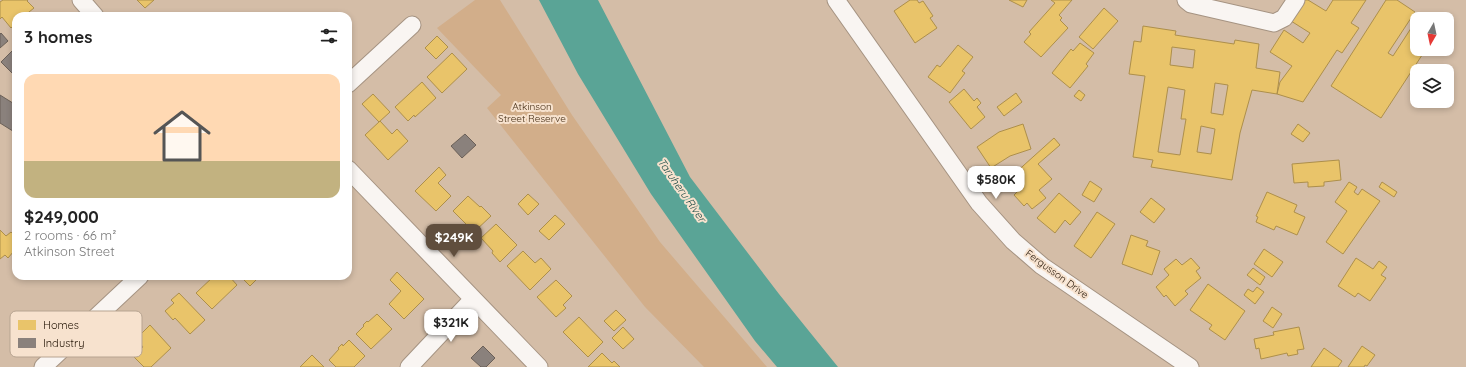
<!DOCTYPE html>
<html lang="en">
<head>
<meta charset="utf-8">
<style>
	:root { --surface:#fff; --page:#f2f2f2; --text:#222; --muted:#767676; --accent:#604e3d }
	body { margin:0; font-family:Quicksand,sans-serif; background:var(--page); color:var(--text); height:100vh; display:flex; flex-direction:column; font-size:15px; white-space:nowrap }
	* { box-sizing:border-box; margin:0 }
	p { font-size:13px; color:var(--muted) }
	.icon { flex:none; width:22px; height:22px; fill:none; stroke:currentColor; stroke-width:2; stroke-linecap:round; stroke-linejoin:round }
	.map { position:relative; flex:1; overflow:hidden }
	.side { position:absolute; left:12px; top:12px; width:340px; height:268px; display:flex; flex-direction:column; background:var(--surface); border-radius:12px; box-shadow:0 2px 6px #0003 }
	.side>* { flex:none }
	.needle { width:26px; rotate:189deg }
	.buttons { position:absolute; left:1410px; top:12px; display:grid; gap:8px }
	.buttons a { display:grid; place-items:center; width:44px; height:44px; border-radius:8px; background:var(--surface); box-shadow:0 2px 6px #0003; font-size:20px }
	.price { position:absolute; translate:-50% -34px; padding:0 9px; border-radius:8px; background:#fff; color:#222; font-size:13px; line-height:26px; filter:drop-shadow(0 1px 2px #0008) }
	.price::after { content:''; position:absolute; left:50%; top:24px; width:12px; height:9px; margin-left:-6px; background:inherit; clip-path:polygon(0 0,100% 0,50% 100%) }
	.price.on { background:var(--accent); color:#fff }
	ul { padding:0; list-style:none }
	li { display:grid; align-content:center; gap:8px; height:212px; padding:0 12px }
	li span { display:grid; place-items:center; height:124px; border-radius:12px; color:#555 }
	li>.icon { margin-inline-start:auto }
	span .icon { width:72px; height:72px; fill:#fffc; stroke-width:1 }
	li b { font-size:17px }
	h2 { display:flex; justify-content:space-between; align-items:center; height:48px; padding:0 12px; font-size:17px }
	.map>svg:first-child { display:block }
</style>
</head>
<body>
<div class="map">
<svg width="1466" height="367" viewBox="0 0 1466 367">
	<rect width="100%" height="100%" fill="#d4bda7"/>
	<path fill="#d2ae8a" d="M475,0H500L572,115L660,242L767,367H704L645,307L487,108L501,95L437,28Z"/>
	<path fill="#5aa496" d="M539,0H598L690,177L779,294L838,367H777L755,341L651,194L578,74Z"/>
	<path fill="#e9c46a" stroke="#ad8f4b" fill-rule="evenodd" d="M3,0H28L27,1L34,8L24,16H16V23L11,28L2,17L0,19V2Z
		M137,0H154L145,8Z
		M910,0H917L919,3L923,1L933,16L930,18L937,28L915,43L894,11Z
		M1009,0H1027L1023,7Z
		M1051,0H1072L1059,15L1062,18L1060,20L1068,28L1041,57L1024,42L1031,34L1029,32L1055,3Z
		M1304,0H1308L1326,11L1333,0H1366L1351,23L1359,28L1342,53L1337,50L1303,102L1277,94L1280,82L1292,66L1270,52L1284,30L1303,43L1310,33L1291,21Z
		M1386,0H1397L1415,12L1388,53L1393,56L1417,19V49H1426L1381,118L1331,86Z
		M1104,8L1118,21L1093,49L1079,37Z
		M1143,26L1176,31L1175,35L1234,44L1235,40L1259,44L1256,68L1280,72L1277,94L1252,90L1240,133L1232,180L1151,167L1153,160L1133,157L1145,76L1129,74L1134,41L1141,42ZM1172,47L1195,50L1193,68L1170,65ZM1215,83L1228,85L1223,115L1211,113ZM1168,87L1185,90L1181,119H1186L1180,155L1158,152ZM1201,126L1215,129L1211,154L1197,152Z
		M437,36L448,47L436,59L425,48Z
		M1080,43L1094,53L1086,64L1088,66L1070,88L1052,73L1071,49L1073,51Z
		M958,45L973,57L962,71L965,73L950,93L928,77L937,65L940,67Z
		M452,53L467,69L442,93L427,77Z
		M422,82L436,98L415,117L414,115L408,121L395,107Z
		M964,89L974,101L977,98L981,103L977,107L985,117L971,129L949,102Z
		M1079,90L1085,95L1081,101L1074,96Z
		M1016,93L1022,102L1004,116L997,107Z
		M373,94L390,112L379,122L362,104Z
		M380,121L392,134L397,129L408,141L388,160L365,135Z
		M1023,124L1031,149L1010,156L991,168L977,147L999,132Z
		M1298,124L1310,133L1303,142L1291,134Z
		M1054,138L1060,145L1038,164L1052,179L1039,190L1046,198L1032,209L1027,203L1024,206L1014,195L1018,191L1013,186L1018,182L1013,175Z
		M1339,160L1341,180L1324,182V186L1308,187V182L1294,183L1292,164Z
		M439,167L446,175L438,183L451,196L436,211L415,191Z
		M1090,181L1102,189L1094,202L1082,195Z
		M1349,182L1357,187L1354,192L1358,195L1362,189L1380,201L1343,254L1326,242L1347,211L1335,202Z
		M1382,182L1397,192L1394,197L1379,187Z
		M1267,192L1297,205L1294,212L1305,217L1297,235L1276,226L1274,230L1256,222L1258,217L1256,216Z
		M1059,193L1081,212L1070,225L1065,220L1055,233L1037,218Z
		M528,194L539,204L528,215L518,204Z
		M468,196L480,207L481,206L491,216L474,232L453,211Z
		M1151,198L1165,209L1154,223L1140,212Z
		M1097,212L1115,224L1091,258L1074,246Z
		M555,215L565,224L549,240L539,231Z
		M496,224L517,245L500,262L492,253L493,251L481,238Z
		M0,230L6,236L11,232L16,237V253L14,251L8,258L5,255L0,259Z
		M1131,235L1148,241L1146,246L1160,251L1152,275L1122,264Z
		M1264,249L1283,262L1272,277L1254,264Z
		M523,251L535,263L541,258L551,269L530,290L507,266Z
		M1191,258L1200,268L1196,271L1201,278L1185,291L1188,294L1175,306L1166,295L1164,297L1156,287L1169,275L1164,269L1176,259L1182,265Z
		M1356,258L1373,269L1379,261L1387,267L1381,275L1386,278L1370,301L1358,293L1355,297L1338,286Z
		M1253,268L1265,277L1260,285L1247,275Z
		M397,272L424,299L404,319L389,304L401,291L390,280Z
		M214,276H229L237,285L212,309L196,293Z
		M240,276H260L250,286Z
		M556,280L572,296L563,305L566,308L556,317L537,297Z
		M1208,284L1245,311L1225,340L1209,329L1212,325L1190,310Z
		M1257,287L1264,292L1255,304L1244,295L1248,289L1253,292Z
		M179,293L205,320L190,334L175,318L173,320L165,311L174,303L171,300Z
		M1272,307L1282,314L1273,328L1263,321Z
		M616,310L626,320L614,331L604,321Z
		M377,314L392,329L371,349L356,334L364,326L363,325L367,321L368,322Z
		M579,317L603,342L588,357L563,332Z
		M150,325L171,348L151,367H144L133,356L143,347L136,339Z
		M623,327L634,339L623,349L612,338Z
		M1299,327L1304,349L1297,350L1298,354L1288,356L1287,353L1261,359L1259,348L1256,349L1254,339L1274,335L1273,332Z
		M349,340L365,356L354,367H336L329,360L339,349L338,348L342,344L343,346Z
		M1362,346L1375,355L1367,366L1365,365L1364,367H1348Z
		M1324,348L1342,361L1338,367H1311Z
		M602,353L612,363L614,361L620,367H588Z
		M312,355L324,367H300Z"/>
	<path fill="#8a817c" stroke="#6b6058" d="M1,33L8,41L0,48V34Z
		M14,49L16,51V73L14,75L1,62Z
		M0,95L16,105V133L0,123Z
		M465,134L476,145L462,158L451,146Z
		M483,346L495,358L486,367H481L471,358Z"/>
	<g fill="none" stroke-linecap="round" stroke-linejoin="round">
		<defs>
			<path id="minor" d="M81,0L95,16
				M836,0L979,203L1013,241L1042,266L1190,367
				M1186,0L1191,4L1274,23L1284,18L1296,0
				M348,84L412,25
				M348,169L539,367
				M43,367L140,276
				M409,367L473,299"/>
		</defs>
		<use href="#minor" stroke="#a59382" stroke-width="19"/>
		<use href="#minor" stroke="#f9f5f2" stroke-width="17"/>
	</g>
	<g text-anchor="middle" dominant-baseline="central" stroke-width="4" stroke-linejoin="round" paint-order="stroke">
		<g font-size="10" fill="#442c13" stroke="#f7e2ce">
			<text x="532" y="106">Atkinson<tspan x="532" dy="12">Street Reserve</tspan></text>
		</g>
		<g font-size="10" fill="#221304" stroke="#f7e2ce">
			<text transform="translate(1057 274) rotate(36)">Fergusson Drive</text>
		</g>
		<g font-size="11" font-style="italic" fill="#194944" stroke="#f7e2ce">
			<text transform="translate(682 190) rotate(55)">Taruheru River</text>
		</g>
	</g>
	<rect x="10" y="311" width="132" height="46" rx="6" fill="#f7e2ce" stroke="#b7a491" stroke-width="1"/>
	<rect x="18" y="320" width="18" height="10" fill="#e9c46a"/>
	<rect x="18" y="338" width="18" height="10" fill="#8a817c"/>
	<g font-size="11" fill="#221304">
		<text x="43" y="329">Homes</text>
		<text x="43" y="347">Industry</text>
	</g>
</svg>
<div class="buttons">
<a><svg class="needle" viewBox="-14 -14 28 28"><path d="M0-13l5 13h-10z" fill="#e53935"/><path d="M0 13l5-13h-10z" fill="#767676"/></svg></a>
<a><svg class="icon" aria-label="layers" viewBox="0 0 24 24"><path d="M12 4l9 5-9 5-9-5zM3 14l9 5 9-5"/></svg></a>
</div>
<b class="price" style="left:996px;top:200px">$580K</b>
<b class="price on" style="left:454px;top:258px">$249K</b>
<b class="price" style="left:451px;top:343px">$321K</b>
<section class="side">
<h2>3 homes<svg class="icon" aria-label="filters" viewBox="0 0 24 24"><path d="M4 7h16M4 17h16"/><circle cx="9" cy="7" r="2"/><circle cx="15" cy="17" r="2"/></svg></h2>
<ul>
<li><span style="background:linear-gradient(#ffd9b3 70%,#c2b280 0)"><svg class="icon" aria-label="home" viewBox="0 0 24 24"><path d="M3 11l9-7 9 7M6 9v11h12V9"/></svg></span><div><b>$249,000</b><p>2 rooms · 66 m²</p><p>Atkinson Street</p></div></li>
</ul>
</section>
</div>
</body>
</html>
